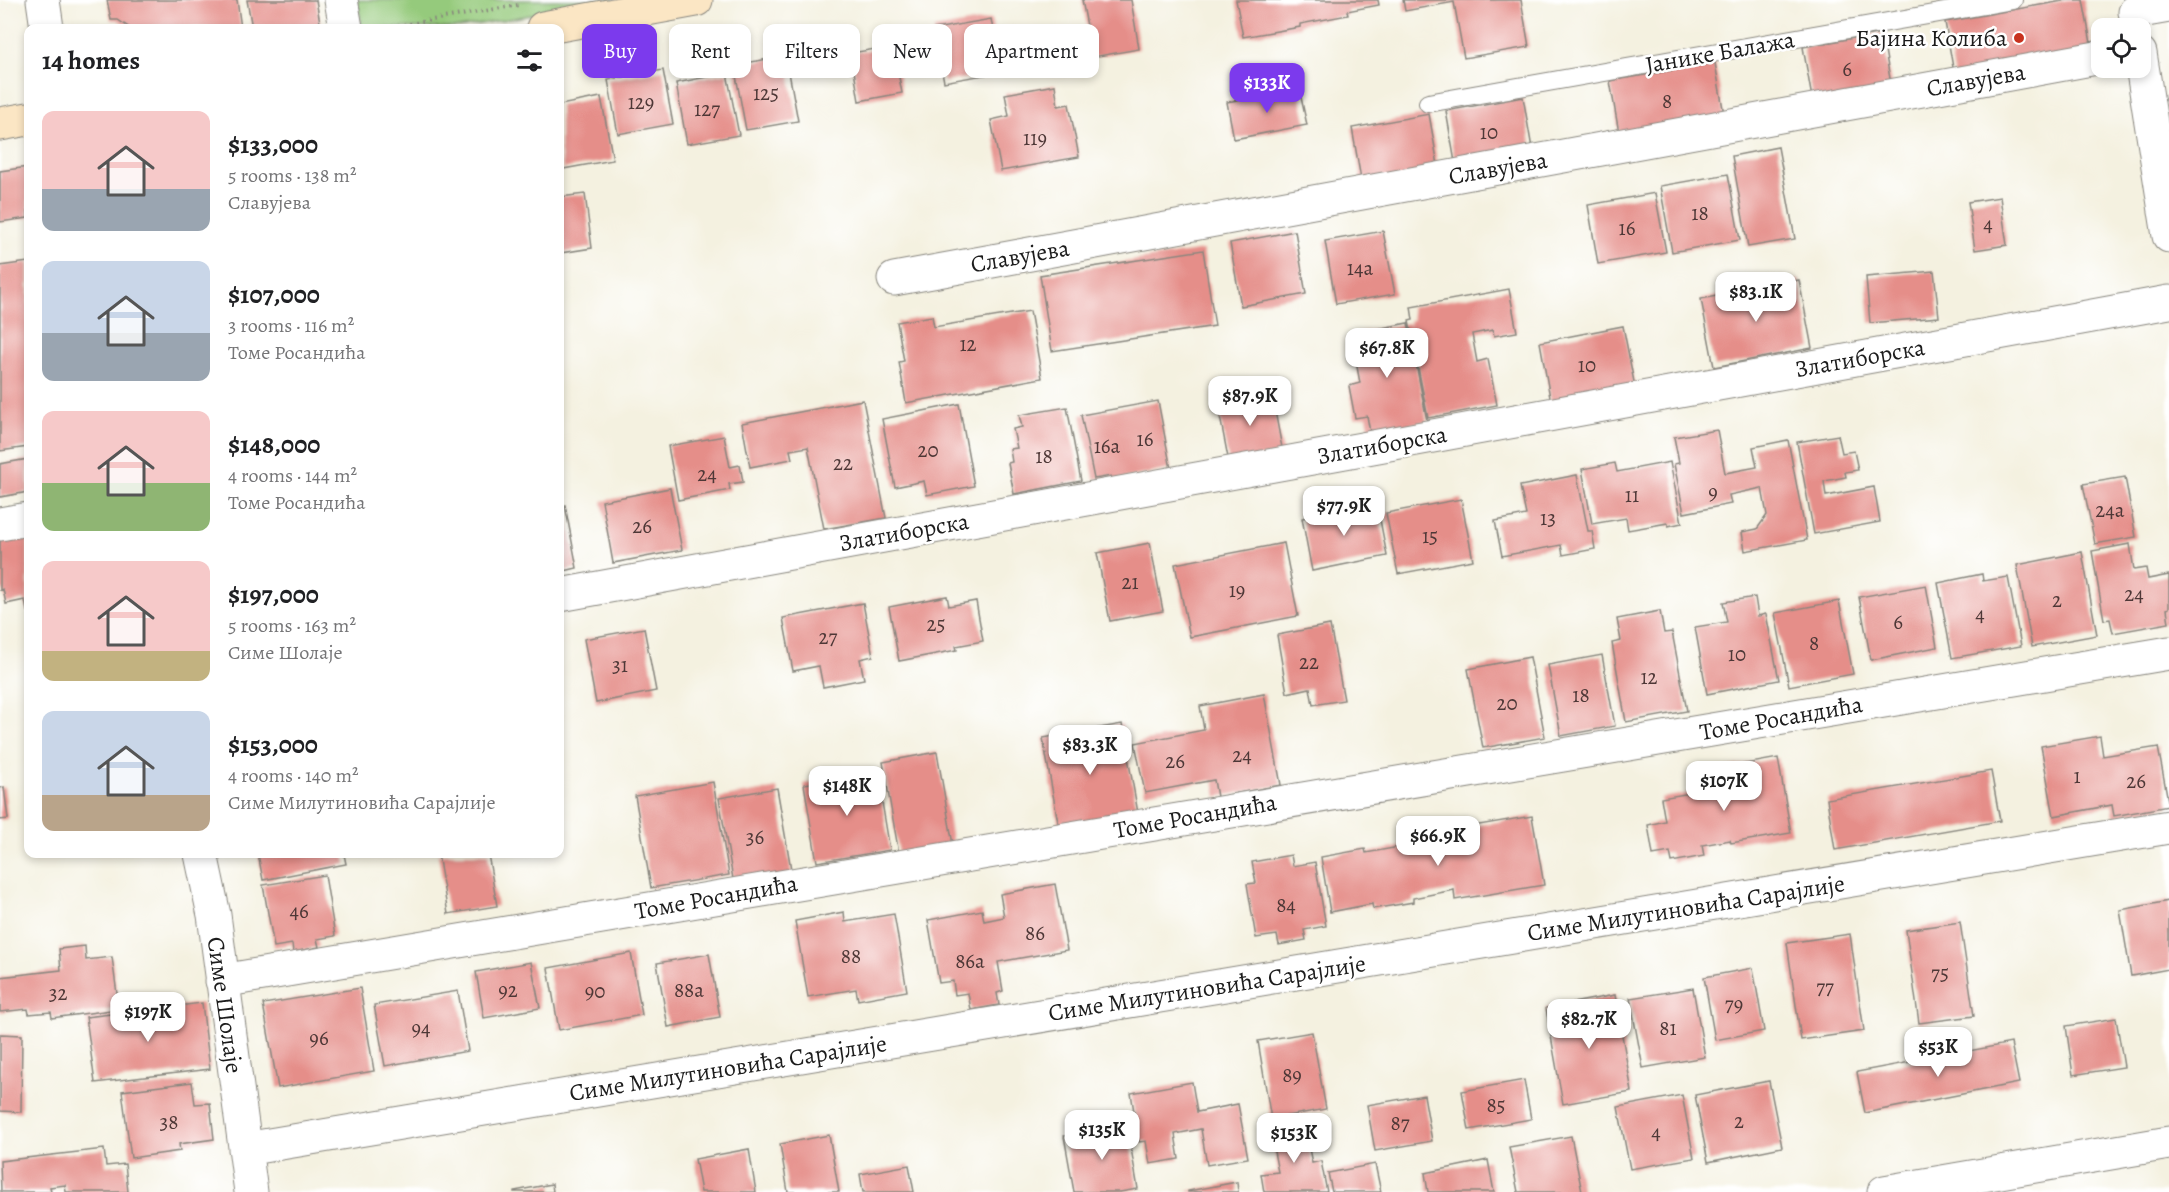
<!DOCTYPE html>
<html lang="en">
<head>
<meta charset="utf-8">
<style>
	:root { --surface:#fff; --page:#f2f2f2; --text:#202124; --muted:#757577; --accent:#7c3aed }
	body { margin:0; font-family:Alegreya,serif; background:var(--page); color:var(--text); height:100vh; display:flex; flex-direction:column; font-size:22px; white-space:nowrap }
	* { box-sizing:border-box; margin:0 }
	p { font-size:20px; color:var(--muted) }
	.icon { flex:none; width:33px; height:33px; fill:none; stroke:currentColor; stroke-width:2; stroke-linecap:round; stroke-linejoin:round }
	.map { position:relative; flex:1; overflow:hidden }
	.panel { position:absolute; left:24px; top:24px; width:540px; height:834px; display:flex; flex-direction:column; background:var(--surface); border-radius:12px; box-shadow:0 3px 9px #0003 }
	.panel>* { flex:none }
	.guide { position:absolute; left:582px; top:24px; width:570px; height:54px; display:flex; gap:12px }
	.tools { position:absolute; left:2091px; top:18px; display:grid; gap:12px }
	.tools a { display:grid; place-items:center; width:60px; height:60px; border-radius:12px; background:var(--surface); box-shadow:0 3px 9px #0003; font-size:30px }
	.price { position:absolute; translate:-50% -51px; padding:0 14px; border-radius:12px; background:#fff; color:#222; font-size:20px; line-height:39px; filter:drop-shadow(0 2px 3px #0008) }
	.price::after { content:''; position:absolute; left:50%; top:36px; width:18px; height:14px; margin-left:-9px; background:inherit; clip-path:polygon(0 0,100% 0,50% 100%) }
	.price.current { background:var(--accent); color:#fff }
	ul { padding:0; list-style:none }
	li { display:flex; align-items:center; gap:18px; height:150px; padding:0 18px }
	li span { display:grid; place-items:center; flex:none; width:168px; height:120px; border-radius:12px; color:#555 }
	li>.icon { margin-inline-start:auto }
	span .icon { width:72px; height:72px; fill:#fffc; stroke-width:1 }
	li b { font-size:26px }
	h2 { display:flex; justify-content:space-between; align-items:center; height:72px; padding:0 18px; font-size:26px }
	.tag { padding:0 21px; border-radius:12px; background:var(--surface); box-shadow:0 3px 9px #0003; font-size:21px; line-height:54px }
	.tag.current { background:var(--accent); color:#fff }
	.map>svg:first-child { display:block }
</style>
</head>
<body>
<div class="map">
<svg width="2169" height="1192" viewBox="0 0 2169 1192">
	<rect width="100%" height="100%" fill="#fff"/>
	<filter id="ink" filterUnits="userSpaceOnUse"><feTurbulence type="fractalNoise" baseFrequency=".0167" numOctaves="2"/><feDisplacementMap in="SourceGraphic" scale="12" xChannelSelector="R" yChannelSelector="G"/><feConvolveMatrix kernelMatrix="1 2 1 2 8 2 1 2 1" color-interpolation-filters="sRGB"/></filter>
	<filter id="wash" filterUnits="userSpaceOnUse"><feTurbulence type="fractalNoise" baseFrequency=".008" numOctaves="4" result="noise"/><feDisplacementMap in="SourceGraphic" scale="24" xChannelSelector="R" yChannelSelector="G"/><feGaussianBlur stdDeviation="1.35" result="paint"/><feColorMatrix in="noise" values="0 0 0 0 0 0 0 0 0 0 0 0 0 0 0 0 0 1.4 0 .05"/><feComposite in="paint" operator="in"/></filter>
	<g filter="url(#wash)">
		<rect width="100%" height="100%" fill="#f4f1e0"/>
		<path fill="#95ca7c" stroke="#58734c" stroke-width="1.5" d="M357,0H614L460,28H362Z"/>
		<g id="blocks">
			<path fill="#e58e89" d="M107,0H237L241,28H130L118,20H111Z
				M247,0H316L321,28H252Z
				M1082,0H1131L1139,49L1093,57Z
				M1236,0H1378L1379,5L1347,11L1348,15L1300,24V27L1243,37Z
				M1403,0H1521L1529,47L1464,58L1454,2L1405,11Z
				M2068,0H2083L2093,54L1955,79L1945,22Z
				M991,19L1001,72L944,82L934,29Z
				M1882,33L1892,90L1813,104L1803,47Z
				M893,46L902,93L859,101L851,53Z
				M786,56L798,121L746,130L734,65Z
				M1715,63L1725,120L1620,139L1610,81Z
				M663,70L673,124L618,134L608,80Z
				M727,73L739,135L687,144L676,83Z
				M1055,85L1058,106L1069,104L1079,157L1001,171L991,120L1009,116L1005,94Z
				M1299,88L1307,125L1234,139L1227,102Z
				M601,97L613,160L563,169L560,147V105Z
				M1523,97L1533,154L1456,168L1446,111Z
				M1429,114L1439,171L1362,185L1352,128Z
				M1778,147L1795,239L1748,247L1732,156Z
				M28,167V218L0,222V171Z
				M1728,174L1740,240L1672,252L1660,186Z
				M1655,193L1666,252L1598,264L1588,205Z
				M585,194L592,248L560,253V197Z
				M2000,197L2007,245L1975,250L1968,202Z
				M1295,231L1306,294L1241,306L1230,243Z
				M1383,231L1395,294L1336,304L1325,241Z
				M1203,250L1215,326L1052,351L1040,275Z
				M28,262V447L0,451V266Z
				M1934,271L1939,317L1870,323L1866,277Z
				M1799,280L1812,348L1714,367L1701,299Z
				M1509,289L1517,332L1494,336L1493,330L1472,334L1477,362L1488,359L1497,405L1428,418L1409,321L1413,320L1411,307Z
				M1030,311L1042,378L906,403L899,362L904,361L897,322L932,316L934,327Z
				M1408,323L1427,421L1370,432L1367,416L1355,418L1349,386L1360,383L1351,334Z
				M1623,326L1635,387L1551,403L1540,342Z
				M1271,390L1283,453L1229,463L1217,401Z
				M863,400L886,518L824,529L808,447L790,450L792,459L750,467L742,423Z
				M1158,401L1171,469L1112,481L1111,476L1094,479L1081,415Z
				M959,404L974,486L927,495L924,481L895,487L882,419Z
				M1067,407L1081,481L1014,494L1008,463L1012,462L1010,449L1017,448L1013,429L1022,427L1019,415Z
				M1717,430L1725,473L1757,467L1753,447L1788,440L1807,540L1745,551L1742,532L1757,529L1767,515L1762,488L1729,495L1731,504L1684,513L1674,464L1679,463L1674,437Z
				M1838,435L1842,453L1854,451L1858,470L1845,472L1846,477L1824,481L1826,496L1874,487L1880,522L1814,534L1797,442Z
				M724,436L730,467L740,465L743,482L729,484L730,490L678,500L668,446Z
				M28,459V492L0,497V464Z
				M1670,462L1682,523L1668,526V523L1628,530L1626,518L1592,524L1582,469L1615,463L1617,472Z
				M1577,475L1588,531H1592L1595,549L1563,555L1561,545L1502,556L1495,521L1526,515L1520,486Z
				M2125,477L2136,537L2095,544L2083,484Z
				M670,488L682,550L613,563L602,501Z
				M1461,499L1473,560L1398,574L1386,513Z
				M1377,504L1387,556L1312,571L1302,518Z
				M565,505L577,568L560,572V507Z
				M28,534V611H27L25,600L6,604L3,589L0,590V540Z
				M1150,543L1163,611L1110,621L1097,553Z
				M1284,543L1298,616L1190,637L1175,564Z
				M2130,544L2134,570L2146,568L2148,579L2169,575V608L2167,609L2169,623L2113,633L2110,619L2104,620L2092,551Z
				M2082,552L2097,635L2032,647L2017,565Z
				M1982,574L1983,581L2008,577L2021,646L1952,658L1938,583Z
				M1926,585L1937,647L1871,660L1859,597Z
				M947,596L949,606L976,601L983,641L956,646L957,650L899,661L889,607Z
				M1755,597L1758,616L1766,614L1779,680L1707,694L1695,627L1727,622L1723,602Z
				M1839,601L1853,674L1789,686L1775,613Z
				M863,603L873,656L860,659L864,679L823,687L819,666L793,671L783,618Z
				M1660,611L1664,633L1672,632L1687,711L1626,722L1612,643L1621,641L1617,619Z
				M1330,625L1344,700L1313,705L1310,688L1287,693L1277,635Z
				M644,628L656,691L596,703L584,639Z
				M1602,655L1615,726L1561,736L1548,665Z
				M1530,657L1545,737L1483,748L1468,669Z
				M1264,694L1281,785L1217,797L1214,780L1145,793L1135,743L1204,730L1200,706Z
				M1122,724L1138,813L1059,828L1043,738Z
				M2100,736L2103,756L2158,747L2169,806L2114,816L2112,805L2054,816L2041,746Z
				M937,752L953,845L899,854L883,762Z
				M1778,758L1791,833L1731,843L1730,840L1702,845L1704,856L1672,862L1670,852L1653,855L1648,825L1665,821L1661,798L1721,788L1718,769Z
				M1991,771L2000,821L1835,850L1827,799Z
				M877,772L890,850L817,862L804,784Z
				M713,782L729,875L651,888L635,796Z
				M4,787L8,819L0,820V788Z
				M777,788L792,875L734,885L719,798Z
				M1532,816L1544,885L1455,900L1454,890L1413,898V902L1373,909L1372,904L1330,912L1321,857L1365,849L1366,853L1405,846L1404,843L1444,835L1443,831Z
				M258,854H344L346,864L263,880Z
				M438,854H488L497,906L448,914Z
				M1291,855L1293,866L1315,862L1326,926L1304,930L1306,940L1279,945L1277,935L1256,938L1247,884L1256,883L1252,862Z
				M325,875L335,936L317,939L319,947L293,952L292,944L274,947L263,885Z
				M1055,884L1067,950L998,962L1003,991L997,993L999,1005L971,1010L968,993L955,995L953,981L939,983L928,920L982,910L984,921L1004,917L1000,894Z
				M2169,901V969L2131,976L2120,910Z
				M844,912L845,922L894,914L907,991L858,1000L856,989L808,997L795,921Z
				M1960,922L1974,1016L1919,1023L1906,930Z
				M1850,934L1864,1031L1801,1040L1787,943Z
				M85,946L86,960L112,957L119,1009L52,1018L51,1012L29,1014L28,1009L0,1012V977L61,970L59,949Z
				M631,953L642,1015L559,1030L548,968Z
				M709,954L720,1017L668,1027L657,963Z
				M531,962L540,1008L484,1018L476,972Z
				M1753,968L1764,1031L1715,1040L1704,977Z
				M360,988L374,1071L278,1088L263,1004Z
				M1693,988L1705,1057L1643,1068L1630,998Z
				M458,991L468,1051L385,1066L374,1005Z
				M1615,995L1632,1092L1563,1104L1546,1008Z
				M202,1003L210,1069L95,1083L86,1017Z
				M2116,1018L2124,1067L2073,1075L2066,1026Z
				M1312,1032L1326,1109L1271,1119L1258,1041Z
				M0,1034L22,1035L21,1112L0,1111Z
				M2011,1043L2019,1083L1865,1113L1857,1072Z
				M1524,1080L1531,1119L1469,1130L1462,1091Z
				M1769,1081L1782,1147L1708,1162L1695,1095Z
				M192,1082L195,1104L210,1103L214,1139L179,1144L180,1151L131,1158L122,1091Z
				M1192,1082L1197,1112L1238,1104L1248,1158L1207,1165L1201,1129L1175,1134L1179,1159L1150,1164L1146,1141L1139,1142L1131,1093Z
				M1424,1095L1432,1141L1375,1151L1367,1105Z
				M1682,1095L1694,1158L1630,1169L1618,1107Z
				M1127,1125L1138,1189L1120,1192H1074L1064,1136Z
				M1304,1125L1312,1163L1321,1161L1327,1192H1264L1261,1174L1278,1172L1270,1131Z
				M829,1135L839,1192H788L780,1144Z
				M1571,1136L1582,1192H1518L1509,1147Z
				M104,1149L106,1166L125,1164L128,1192H66L65,1185L50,1187L51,1192H1L0,1161Z
				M749,1149L756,1192H701L695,1159Z
				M1488,1160L1494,1192H1428L1425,1173Z
				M1375,1164L1381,1192H1332L1328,1173Z
				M909,1165L914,1192H863L860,1174Z
				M1237,1182L1238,1192H1188V1191Z
				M552,1184L553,1192H514V1191Z"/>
		</g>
	</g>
	<g filter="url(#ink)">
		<use href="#blocks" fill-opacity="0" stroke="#88867e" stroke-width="1.5"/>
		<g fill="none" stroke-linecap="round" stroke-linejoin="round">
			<defs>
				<path id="lane" d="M1428,103L2013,0"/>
				<path id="street" d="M43,0L47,28
					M341,0L346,28
					M2135,12L2169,6
					M2140,53L2169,236
					M894,279L2102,57
					M0,524L28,519
					M560,595L2169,302
					M201,854L214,915L251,1192
					M222,981L2169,653
					M245,1149L2169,827
					M1884,1192L2169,1143"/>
				<path id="secondary" d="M543,28L696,0
					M0,124L28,119"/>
			</defs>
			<use href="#lane" stroke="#88867e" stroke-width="20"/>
			<use href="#street" stroke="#88867e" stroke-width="35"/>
			<use href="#secondary" stroke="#88867e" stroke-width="35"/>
			<path stroke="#88867e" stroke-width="4" stroke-dasharray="1.5 4.5" stroke-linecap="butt" d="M386,28L519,5"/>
			<use href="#lane" stroke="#fff" stroke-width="18"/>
			<use href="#street" stroke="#fff" stroke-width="33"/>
			<use href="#secondary" stroke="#fbe6c4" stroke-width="33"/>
		</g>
	</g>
	<circle fill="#c8321e" stroke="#fff" stroke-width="2" cx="2019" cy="38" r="6"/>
	<g text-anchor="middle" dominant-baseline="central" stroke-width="5" stroke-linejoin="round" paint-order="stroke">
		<g font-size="21" fill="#4e3837">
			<text x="1847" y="69">6</text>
			<text x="766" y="93">125</text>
			<text x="1667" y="101">8</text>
			<text x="641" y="102">129</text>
			<text x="707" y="109">127</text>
			<text x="1489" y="132">10</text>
			<text x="1035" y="138">119</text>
			<text x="1700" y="213">18</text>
			<text x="1988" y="224">4</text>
			<text x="1627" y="228">16</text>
			<text x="1360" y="268">14a</text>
			<text x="968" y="344">12</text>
			<text x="1587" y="365">10</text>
			<text x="1145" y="439">16</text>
			<text x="1107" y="446">16a</text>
			<text x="928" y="450">20</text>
			<text x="1044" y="456">18</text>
			<text x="843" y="463">22</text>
			<text x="707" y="474">24</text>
			<text x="1713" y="492">9</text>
			<text x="1632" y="495">11</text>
			<text x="2110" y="510">24a</text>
			<text x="1548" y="518">13</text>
			<text x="642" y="526">26</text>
			<text x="1430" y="536">15</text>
			<text x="1130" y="582">21</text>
			<text x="1237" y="590">19</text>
			<text x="2134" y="594">24</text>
			<text x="2057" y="600">2</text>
			<text x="1980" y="614">4</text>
			<text x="1898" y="622">6</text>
			<text x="936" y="624">25</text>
			<text x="828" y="637">27</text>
			<text x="1814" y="643">8</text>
			<text x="1737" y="654">10</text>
			<text x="1309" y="662">22</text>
			<text x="620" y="665">31</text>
			<text x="1649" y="677">12</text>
			<text x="1581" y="695">18</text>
			<text x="1507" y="703">20</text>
			<text x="1242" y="755">24</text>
			<text x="1175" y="761">26</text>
			<text x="2077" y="776">1</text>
			<text x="2136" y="781">26</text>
			<text x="755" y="837">36</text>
			<text x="1286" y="905">84</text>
			<text x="299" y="911">46</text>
			<text x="1035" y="933">86</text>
			<text x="851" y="956">88</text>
			<text x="970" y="961">86a</text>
			<text x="1940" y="973">75</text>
			<text x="1825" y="987">77</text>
			<text x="508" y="990">92</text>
			<text x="689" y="990">88a</text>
			<text x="595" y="991">90</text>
			<text x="58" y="993">32</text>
			<text x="1734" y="1004">79</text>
			<text x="421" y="1028">94</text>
			<text x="1668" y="1028">81</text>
			<text x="319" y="1038">96</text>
			<text x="1292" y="1075">89</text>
			<text x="1496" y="1105">85</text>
			<text x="1739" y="1121">2</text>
			<text x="169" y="1122">38</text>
			<text x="1400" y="1123">87</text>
			<text x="1656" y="1132">4</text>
		</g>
		<g font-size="24" fill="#1c1c1c" stroke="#fff" text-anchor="end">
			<text x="2007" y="38">Бајина Колиба</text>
		</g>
		<g font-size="24" fill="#1c1c1c" stroke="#fff">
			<text transform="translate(1720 52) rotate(-10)">Јанике Балажа</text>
			<text transform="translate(1976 80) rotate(-10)">Славујева</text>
			<text transform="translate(1498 168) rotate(-10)">Славујева</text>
			<text transform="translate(1020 256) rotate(-10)">Славујева</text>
			<text transform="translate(1860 358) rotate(-10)">Златиборска</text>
			<text transform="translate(1382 445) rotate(-10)">Златиборска</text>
			<text transform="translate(904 532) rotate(-10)">Златиборска</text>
			<text transform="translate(1781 718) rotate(-10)">Томе Росандића</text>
			<text transform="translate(1195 816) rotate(-10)">Томе Росандића</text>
			<text transform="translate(716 897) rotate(-10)">Томе Росандића</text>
			<text transform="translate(1686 908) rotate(-9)">Симе Милутиновића Сарајлије</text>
			<text transform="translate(1207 988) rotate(-9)">Симе Милутиновића Сарајлије</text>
			<text transform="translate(225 1005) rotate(82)">Симе Шолаје</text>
			<text transform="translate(728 1068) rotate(-9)">Симе Милутиновића Сарајлије</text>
		</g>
	</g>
</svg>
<div class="tools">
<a><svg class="icon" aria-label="locate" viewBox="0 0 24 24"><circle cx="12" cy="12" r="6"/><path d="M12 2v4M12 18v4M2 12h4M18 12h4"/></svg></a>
</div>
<b class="price current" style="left:1267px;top:114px">$133K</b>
<b class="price" style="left:1756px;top:323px">$83.1K</b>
<b class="price" style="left:1387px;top:379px">$67.8K</b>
<b class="price" style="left:1250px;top:427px">$87.9K</b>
<b class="price" style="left:1344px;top:537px">$77.9K</b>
<b class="price" style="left:1090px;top:776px">$83.3K</b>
<b class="price" style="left:1724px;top:812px">$107K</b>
<b class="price" style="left:847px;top:817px">$148K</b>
<b class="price" style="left:1438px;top:867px">$66.9K</b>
<b class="price" style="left:148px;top:1043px">$197K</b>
<b class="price" style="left:1589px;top:1050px">$82.7K</b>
<b class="price" style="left:1938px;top:1078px">$53K</b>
<b class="price" style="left:1102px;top:1161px">$135K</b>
<b class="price" style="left:1294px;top:1164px">$153K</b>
<div class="guide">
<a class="tag current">Buy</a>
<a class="tag">Rent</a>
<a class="tag">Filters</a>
<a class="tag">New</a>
<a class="tag">Apartment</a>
</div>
<section class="panel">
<h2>14 homes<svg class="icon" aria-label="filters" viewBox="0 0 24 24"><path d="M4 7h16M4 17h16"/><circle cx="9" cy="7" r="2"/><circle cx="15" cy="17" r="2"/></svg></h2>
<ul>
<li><span style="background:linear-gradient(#f6c9c9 65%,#9aa5b1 0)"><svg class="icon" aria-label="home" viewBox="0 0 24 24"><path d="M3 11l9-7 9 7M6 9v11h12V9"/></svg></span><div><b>$133,000</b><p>5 rooms · 138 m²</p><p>Славујева</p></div></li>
<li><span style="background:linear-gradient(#c9d6e8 60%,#9aa5b1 0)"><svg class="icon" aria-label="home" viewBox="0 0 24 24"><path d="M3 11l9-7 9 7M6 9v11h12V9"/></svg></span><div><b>$107,000</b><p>3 rooms · 116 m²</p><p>Томе Росандића</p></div></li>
<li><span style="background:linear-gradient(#f6c9c9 60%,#8fb573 0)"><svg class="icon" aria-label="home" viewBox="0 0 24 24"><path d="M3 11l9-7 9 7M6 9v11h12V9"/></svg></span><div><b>$148,000</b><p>4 rooms · 144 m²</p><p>Томе Росандића</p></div></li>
<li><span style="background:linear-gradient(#f6c9c9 75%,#c2b280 0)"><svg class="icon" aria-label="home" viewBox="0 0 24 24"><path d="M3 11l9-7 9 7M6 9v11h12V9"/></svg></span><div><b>$197,000</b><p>5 rooms · 163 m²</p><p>Симе Шолаје</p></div></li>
<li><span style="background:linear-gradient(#c9d6e8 70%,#b9a48a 0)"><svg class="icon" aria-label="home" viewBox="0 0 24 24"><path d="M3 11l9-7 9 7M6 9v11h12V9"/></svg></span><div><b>$153,000</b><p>4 rooms · 140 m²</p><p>Симе Милутиновића Сарајлије</p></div></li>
</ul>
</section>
</div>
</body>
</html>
